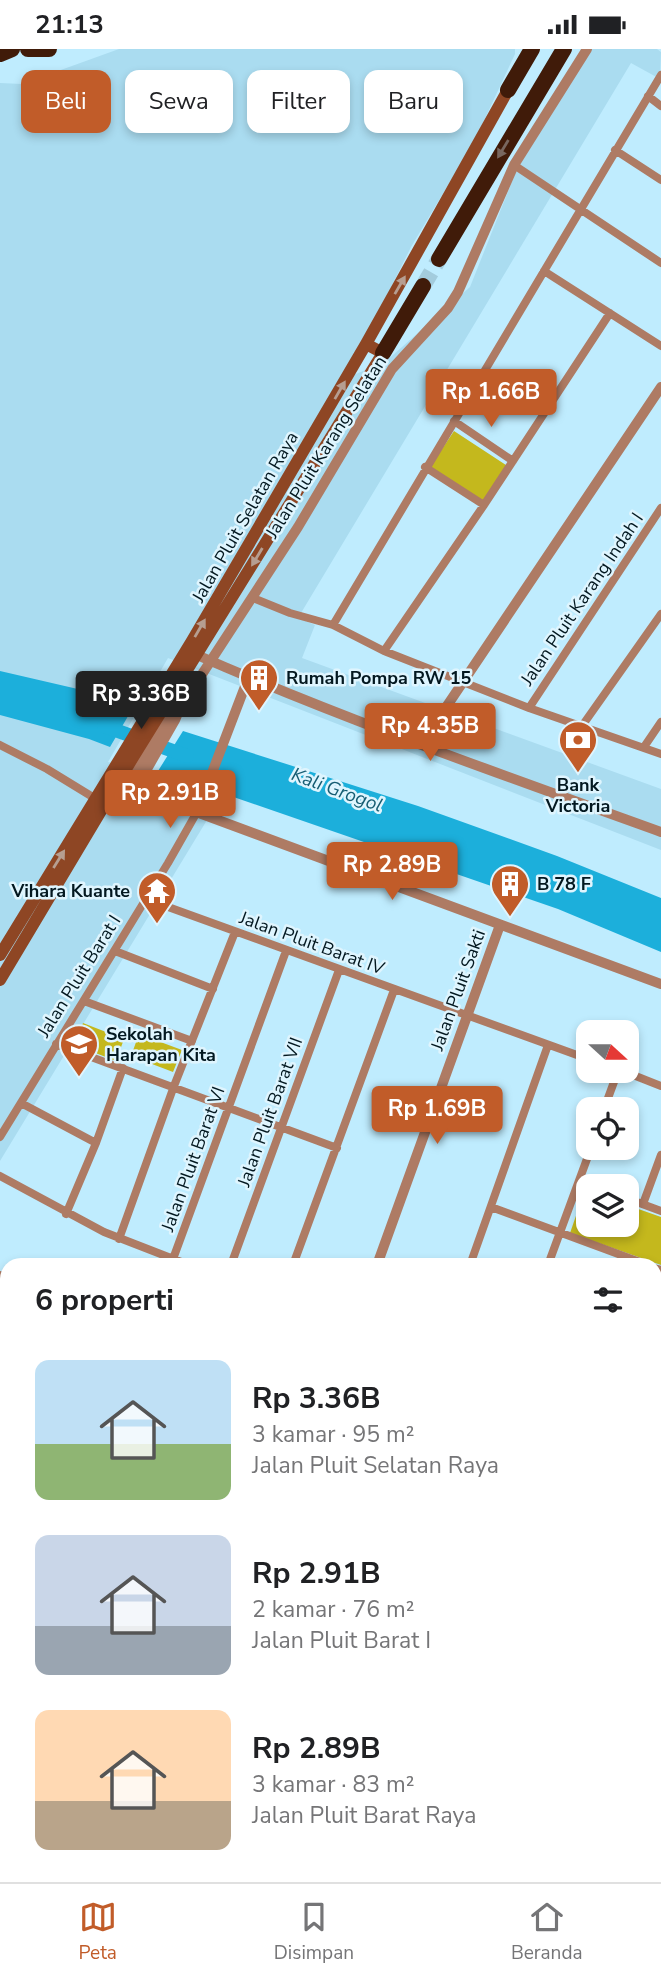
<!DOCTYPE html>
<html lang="id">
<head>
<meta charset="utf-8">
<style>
	:root { --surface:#fff; --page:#f6f6f6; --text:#202124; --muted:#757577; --line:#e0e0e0; --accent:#c15c29 }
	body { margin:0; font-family:"Nunito Sans",sans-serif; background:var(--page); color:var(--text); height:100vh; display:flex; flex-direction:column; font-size:26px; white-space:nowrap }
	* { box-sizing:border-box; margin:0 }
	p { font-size:23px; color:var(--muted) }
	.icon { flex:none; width:38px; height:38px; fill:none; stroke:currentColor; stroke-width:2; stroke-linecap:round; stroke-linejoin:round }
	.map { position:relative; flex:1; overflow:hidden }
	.details { position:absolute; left:0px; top:1209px; width:662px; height:625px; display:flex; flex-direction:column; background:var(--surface); border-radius:21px 21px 0 0; box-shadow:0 4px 10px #0003 }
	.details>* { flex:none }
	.top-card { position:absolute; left:21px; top:21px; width:620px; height:63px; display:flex; gap:14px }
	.needle { width:46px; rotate:111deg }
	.fabs { position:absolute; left:576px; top:971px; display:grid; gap:14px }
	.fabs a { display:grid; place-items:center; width:63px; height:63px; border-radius:14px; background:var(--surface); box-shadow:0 4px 10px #0003; font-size:35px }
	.price { position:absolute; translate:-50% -60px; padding:0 16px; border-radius:7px; background:var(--accent); color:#fff; font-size:23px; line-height:46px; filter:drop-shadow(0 2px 4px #0008) }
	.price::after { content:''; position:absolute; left:50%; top:42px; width:21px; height:16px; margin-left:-10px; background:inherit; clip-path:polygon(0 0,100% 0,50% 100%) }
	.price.active { background:#222; color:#fff }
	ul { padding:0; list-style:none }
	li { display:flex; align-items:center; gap:21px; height:175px; padding:0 35px }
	li span { display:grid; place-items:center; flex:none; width:196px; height:140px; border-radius:14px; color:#555 }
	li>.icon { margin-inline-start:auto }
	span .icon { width:84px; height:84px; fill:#fffc; stroke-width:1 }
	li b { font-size:30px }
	h2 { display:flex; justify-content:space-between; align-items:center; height:84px; padding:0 35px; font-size:30px }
	.pill { padding:0 24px; border-radius:14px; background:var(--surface); box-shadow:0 4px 10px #0003; font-size:24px; line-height:63px }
	.pill.active { background:var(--accent); color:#fff }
	.status { display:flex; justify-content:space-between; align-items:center; height:49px; padding:0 35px; background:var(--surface); direction:ltr }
	.status svg { height:19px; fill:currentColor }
	.tabs { display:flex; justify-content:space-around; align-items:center; height:98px; border-top:2px solid var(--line); background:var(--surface); font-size:19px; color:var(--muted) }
	.tabs a { display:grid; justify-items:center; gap:4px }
	.tabs .active { color:var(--accent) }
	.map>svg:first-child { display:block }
</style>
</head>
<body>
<div class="status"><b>21:13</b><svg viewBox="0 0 49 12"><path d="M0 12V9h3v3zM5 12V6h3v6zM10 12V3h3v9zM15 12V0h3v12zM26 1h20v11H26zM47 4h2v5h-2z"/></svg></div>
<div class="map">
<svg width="661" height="1833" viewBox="0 0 661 1833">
	<rect width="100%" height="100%" fill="#bfecfe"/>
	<path fill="#aadcf0" d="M119,0H515V5L475,91L411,198L346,329L385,313L470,238L517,120L591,0H657L661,3L660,30L631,14L298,569L315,576L302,609L661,740V801L168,609L108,713L221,748L0,1112V34L22,35Z"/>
	<path fill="#c4b81d" d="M454,382L509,418L483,457L428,421Z
		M83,974L124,990L116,1012L75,996Z
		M139,985L182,1001L173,1023L131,1007Z
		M585,1141L588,1142V1176H626L627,1156L661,1168V1216L570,1184Z
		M157,1827H230L246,1833H154Z"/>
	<path fill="#1cafdb" d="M0,622L82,641L134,657L110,698L89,690L0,666Z
		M183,682L418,757L557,807L661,849V903L558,860L158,722Z"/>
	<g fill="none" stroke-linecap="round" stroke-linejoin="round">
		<path stroke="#1cafdb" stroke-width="14" d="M104,677L187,707"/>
		<path stroke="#a3ccdd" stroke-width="16" stroke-dasharray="16 8" stroke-linecap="butt" d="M423,237L439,210"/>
		<path stroke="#ae7b64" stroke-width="8" d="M648,47L661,57
			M615,101L661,131
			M514,116L661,214
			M544,222L661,297
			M454,372L513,412
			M425,418L484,456
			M253,549L290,564L333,576L384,602L529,659L661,705
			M333,576L661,26
			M384,602L484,456L610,264
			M529,659L661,459
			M582,677L661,565
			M0,696L47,720L96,750
			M644,698L661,673
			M146,850L588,1010
			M115,902L213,940
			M84,952L192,992
			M56,995L337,1099
			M623,1022L661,1037
			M21,1054L96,1094
			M604,1060L618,1022
			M0,1088L168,814L197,763
			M0,1127L104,1183L189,1216
			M579,1133L592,1138
			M626,1149L661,1162
			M643,1155L661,1106
			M491,1158L648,1216
			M66,1165L96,1094L123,1019
			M119,1190L174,1037L235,883
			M173,1210L286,902
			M231,1216L339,921
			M293,1216L394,941
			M470,1216L548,996
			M548,1216L591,1099
			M654,1219L661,1221
			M654,1328L661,1310
			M0,1347L7,1328
			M654,1390L661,1392
			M0,1475L7,1477
			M0,1555L7,1557
			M654,1570L661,1573
			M0,1647L7,1649
			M0,1712L7,1694
			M654,1718L661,1720
			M654,1806L658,1797
			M491,1827L507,1833
			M4,1833L7,1826
			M361,1833L363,1827
			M514,1833L516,1827
			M584,1833L586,1827
			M644,1833L647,1827"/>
		<path stroke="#ae7b64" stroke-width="10" d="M197,606C348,672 506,727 661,783
			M422,694L661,338
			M118,734L661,935
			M127,737L169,667L175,663
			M135,741L175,671L180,659L298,478L392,320L448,259L458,243L514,116L587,0
			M197,763L249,627
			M377,1216L500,876
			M0,1227L7,1231
			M654,1480L661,1482
			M0,1730L7,1733
			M0,1801L7,1804
			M69,1827L85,1833
			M262,1827L278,1833
			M152,1833L154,1827"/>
		<path stroke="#8e4624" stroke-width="12" d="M0,906L192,592L366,295L508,41
			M0,931L132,710L383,304L366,295"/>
		<path stroke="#401b09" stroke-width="16" d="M28,0H49
			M0,5L12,0
			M508,41L532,0
			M439,210L564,0
			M383,304L423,237"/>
	</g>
	<defs><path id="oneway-solid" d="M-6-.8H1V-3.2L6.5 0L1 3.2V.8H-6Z" transform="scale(1.75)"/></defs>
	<use fill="#78675f" href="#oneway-solid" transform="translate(503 100) rotate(121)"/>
	<g fill="#b69e91">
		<use href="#oneway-solid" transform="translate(400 236) rotate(-60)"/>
		<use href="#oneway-solid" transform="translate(340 341) rotate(-60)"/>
		<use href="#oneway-solid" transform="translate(257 508) rotate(121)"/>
		<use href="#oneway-solid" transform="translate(200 579) rotate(-60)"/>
		<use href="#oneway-solid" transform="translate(59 810) rotate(-58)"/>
	</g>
	<defs>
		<symbol id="building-pin" viewBox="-11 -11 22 30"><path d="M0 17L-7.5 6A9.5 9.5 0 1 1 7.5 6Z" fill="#c15c29" stroke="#dff5fe"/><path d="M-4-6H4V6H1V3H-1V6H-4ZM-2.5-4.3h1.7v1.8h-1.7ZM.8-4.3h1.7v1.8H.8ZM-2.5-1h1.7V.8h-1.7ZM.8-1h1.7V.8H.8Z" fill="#fff"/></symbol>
		<symbol id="bank-pin" viewBox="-11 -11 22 30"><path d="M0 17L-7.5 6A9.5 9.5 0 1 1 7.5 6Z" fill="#c15c29" stroke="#dff5fe"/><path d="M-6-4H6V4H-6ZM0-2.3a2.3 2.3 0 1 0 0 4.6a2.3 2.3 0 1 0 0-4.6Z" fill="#fff"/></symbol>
		<symbol id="temple-pin" viewBox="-11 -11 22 30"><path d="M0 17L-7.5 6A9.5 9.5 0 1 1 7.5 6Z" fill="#c15c29" stroke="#dff5fe"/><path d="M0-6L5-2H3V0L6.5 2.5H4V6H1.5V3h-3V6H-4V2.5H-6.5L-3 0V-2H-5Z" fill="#fff"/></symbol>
		<symbol id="school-pin" viewBox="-11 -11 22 30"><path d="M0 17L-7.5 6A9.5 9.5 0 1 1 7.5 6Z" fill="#c15c29" stroke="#dff5fe"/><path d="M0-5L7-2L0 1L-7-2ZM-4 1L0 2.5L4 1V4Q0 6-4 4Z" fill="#fff"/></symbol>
	</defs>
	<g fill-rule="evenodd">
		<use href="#building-pin" x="237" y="607" width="44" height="60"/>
		<use href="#bank-pin" x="556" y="669" width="44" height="60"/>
		<use href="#building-pin" x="488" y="813" width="44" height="60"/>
		<use href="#temple-pin" x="135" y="820" width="44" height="60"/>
		<use href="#school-pin" x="57" y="973" width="44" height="60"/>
	</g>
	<g text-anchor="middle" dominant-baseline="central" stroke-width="5" stroke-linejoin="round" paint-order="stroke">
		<g font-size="18" fill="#031820" stroke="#dff5fe">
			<text transform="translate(326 398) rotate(-58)">Jalan Pluit Karang Selatan</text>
			<text transform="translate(245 468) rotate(-60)">Jalan Pluit Selatan Raya</text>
			<text transform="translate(582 550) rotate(-56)">Jalan Pluit Karang Indah I</text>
			<text transform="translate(312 894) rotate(20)">Jalan Pluit Barat IV</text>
			<text transform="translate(79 927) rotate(-58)">Jalan Pluit Barat I</text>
			<text transform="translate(458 941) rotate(-70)">Jalan Pluit Sakti</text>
			<text transform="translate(270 1063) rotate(-70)">Jalan Pluit Barat VII</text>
			<text transform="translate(193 1110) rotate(-70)">Jalan Pluit Barat VI</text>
		</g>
		<g font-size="18" font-weight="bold" fill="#031820" stroke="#dff5fe" text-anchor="start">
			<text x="286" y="629">Rumah Pompa RW 15</text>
			<text x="578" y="736" text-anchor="middle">Bank<tspan x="578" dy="21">Victoria</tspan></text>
			<text x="537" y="835">B 78 F</text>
			<text x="130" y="842" text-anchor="end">Vihara Kuante</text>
			<text x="106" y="985">Sekolah<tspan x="106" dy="21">Harapan Kita</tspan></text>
		</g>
		<g font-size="19" font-style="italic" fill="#165d73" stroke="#dff5fe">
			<text transform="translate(337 741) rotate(20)">Kali Grogol</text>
		</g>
	</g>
</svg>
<div class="fabs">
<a><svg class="needle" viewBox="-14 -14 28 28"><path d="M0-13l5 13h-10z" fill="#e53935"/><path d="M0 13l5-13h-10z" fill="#757577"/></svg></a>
<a><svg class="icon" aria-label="locate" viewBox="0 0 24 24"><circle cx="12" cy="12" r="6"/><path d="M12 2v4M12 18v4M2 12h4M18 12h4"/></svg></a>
<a><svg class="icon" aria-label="layers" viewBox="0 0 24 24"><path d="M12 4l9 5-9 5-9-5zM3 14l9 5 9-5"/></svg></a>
</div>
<b class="price" style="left:491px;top:380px">Rp 1.66B</b>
<b class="price active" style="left:141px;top:682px">Rp 3.36B</b>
<b class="price" style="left:430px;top:714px">Rp 4.35B</b>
<b class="price" style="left:170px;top:781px">Rp 2.91B</b>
<b class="price" style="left:392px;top:853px">Rp 2.89B</b>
<b class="price" style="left:437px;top:1097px">Rp 1.69B</b>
<div class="top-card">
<a class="pill active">Beli</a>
<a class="pill">Sewa</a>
<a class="pill">Filter</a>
<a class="pill">Baru</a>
</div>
<section class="details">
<h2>6 properti<svg class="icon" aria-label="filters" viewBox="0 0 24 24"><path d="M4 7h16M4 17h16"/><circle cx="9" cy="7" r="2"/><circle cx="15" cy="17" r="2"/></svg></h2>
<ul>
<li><span style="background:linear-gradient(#bfe0f5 60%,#8fb573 0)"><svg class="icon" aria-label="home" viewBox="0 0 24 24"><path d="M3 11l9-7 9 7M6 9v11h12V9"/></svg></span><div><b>Rp 3.36B</b><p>3 kamar · 95 m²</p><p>Jalan Pluit Selatan Raya</p></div></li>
<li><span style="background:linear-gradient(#c9d6e8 65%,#9aa5b1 0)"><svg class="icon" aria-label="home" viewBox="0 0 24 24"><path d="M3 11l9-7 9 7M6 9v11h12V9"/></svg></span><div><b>Rp 2.91B</b><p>2 kamar · 76 m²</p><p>Jalan Pluit Barat I</p></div></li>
<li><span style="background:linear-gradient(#ffd9b3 65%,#b9a48a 0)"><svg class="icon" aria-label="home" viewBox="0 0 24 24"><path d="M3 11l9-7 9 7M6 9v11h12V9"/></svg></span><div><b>Rp 2.89B</b><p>3 kamar · 83 m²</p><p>Jalan Pluit Barat Raya</p></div></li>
</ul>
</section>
</div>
<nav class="tabs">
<a class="active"><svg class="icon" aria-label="map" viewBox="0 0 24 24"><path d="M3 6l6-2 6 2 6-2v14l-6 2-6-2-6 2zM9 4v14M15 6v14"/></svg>Peta</a>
<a><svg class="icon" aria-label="saved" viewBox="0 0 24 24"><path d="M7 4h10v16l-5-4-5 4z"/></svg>Disimpan</a>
<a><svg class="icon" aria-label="home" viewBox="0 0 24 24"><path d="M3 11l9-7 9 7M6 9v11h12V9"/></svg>Beranda</a>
</nav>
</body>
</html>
